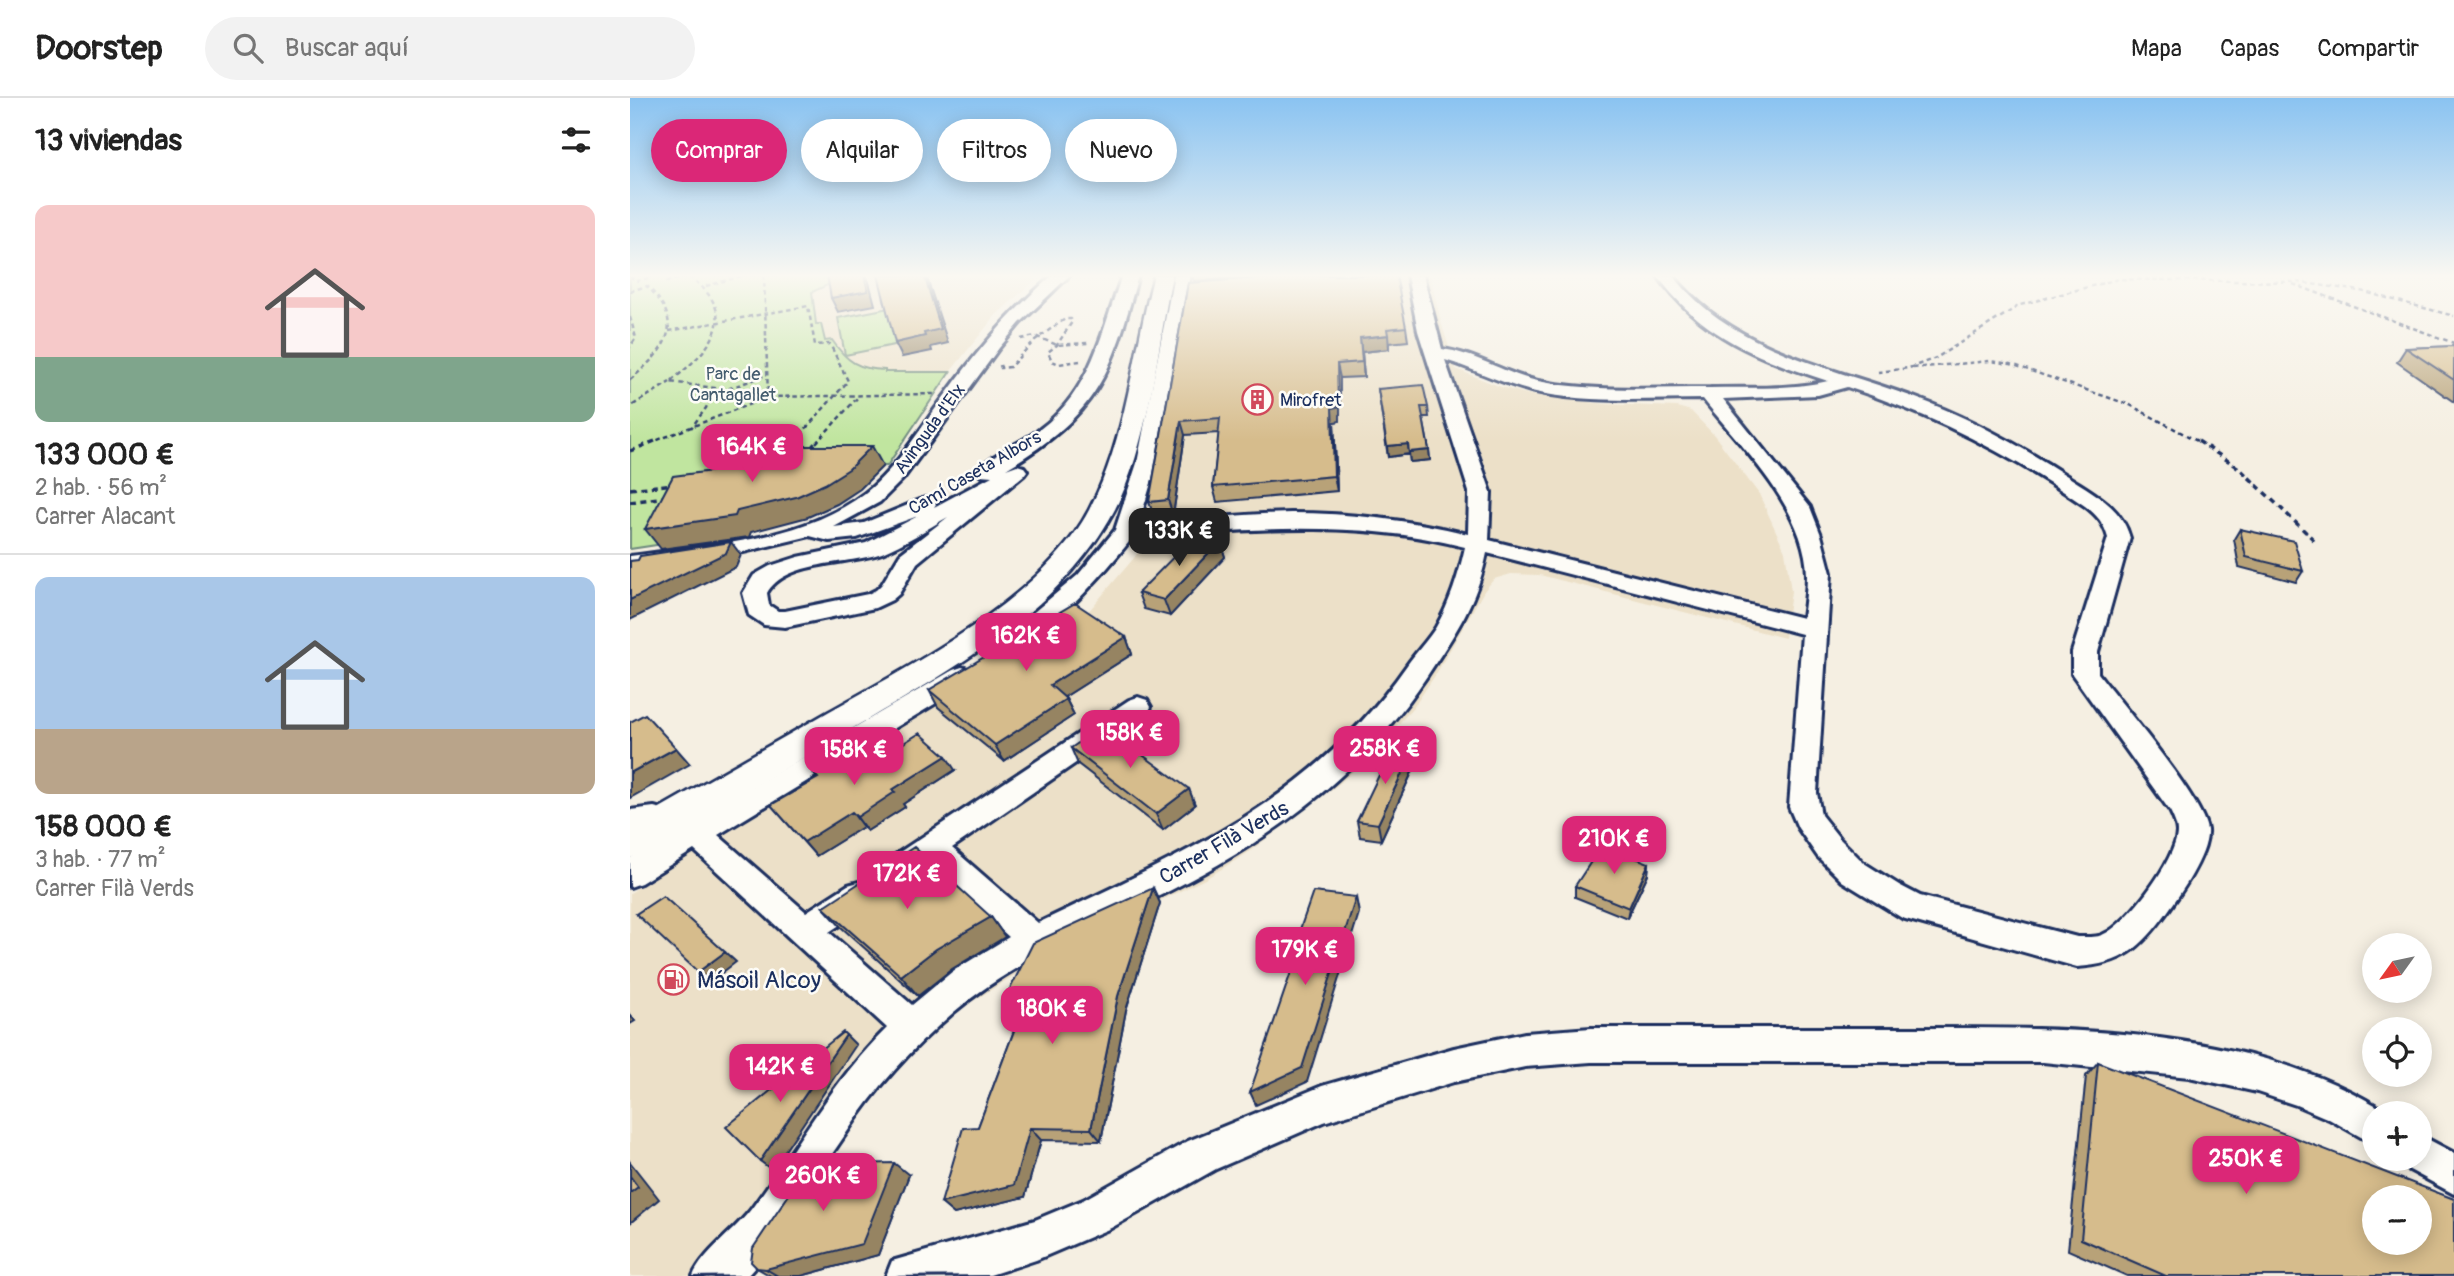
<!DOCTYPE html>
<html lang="es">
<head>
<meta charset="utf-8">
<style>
	:root { --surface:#fff; --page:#f2f2f2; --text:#222; --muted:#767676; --line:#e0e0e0; --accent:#db2777 }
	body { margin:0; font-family:Pangolin,sans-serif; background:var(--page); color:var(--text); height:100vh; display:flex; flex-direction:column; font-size:26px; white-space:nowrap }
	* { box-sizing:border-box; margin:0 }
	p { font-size:23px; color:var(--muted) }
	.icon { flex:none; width:38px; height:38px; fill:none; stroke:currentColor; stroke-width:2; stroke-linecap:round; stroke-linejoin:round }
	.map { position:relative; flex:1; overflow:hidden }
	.drawer { display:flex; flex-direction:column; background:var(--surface); width:630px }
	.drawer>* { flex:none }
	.guide { position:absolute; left:21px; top:21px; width:665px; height:63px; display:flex; gap:14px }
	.needle { width:46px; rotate:237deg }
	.buttons { position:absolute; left:1732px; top:835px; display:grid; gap:14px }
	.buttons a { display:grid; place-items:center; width:70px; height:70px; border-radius:50%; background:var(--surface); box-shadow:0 4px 18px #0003; font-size:35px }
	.price { position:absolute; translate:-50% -60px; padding:0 16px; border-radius:14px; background:var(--accent); color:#fff; font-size:23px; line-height:46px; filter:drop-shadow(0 2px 4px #0008) }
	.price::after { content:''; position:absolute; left:50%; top:42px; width:21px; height:16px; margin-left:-10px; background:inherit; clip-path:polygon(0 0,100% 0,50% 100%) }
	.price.current { background:#222; color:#fff }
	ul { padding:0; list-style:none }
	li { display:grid; align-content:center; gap:14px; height:371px; padding:0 35px }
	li+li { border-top:2px solid var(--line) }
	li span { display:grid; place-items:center; height:217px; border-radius:14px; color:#555 }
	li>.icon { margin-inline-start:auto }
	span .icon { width:126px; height:126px; fill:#fffc; stroke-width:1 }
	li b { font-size:30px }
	h2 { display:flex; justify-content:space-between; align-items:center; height:84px; padding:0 35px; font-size:30px }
	.chip { padding:0 24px; border-radius:32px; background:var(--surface); box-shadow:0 4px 18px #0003; font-size:24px; line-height:63px }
	.chip.current { background:var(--accent); color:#fff }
	header { display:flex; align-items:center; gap:42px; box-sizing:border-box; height:98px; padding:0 35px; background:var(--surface); border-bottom:2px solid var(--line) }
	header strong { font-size:33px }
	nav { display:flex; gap:38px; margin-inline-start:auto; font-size:24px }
	.search { width:490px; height:63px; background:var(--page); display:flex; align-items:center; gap:18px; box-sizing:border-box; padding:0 24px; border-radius:38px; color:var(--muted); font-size:26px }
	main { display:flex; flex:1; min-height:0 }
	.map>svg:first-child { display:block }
</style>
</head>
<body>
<header>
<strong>Doorstep</strong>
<div class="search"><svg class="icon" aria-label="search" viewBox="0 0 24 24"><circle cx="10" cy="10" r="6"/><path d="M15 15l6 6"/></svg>Buscar aquí</div>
<nav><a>Mapa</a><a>Capas</a><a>Compartir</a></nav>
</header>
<main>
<section class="drawer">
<h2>13 viviendas<svg class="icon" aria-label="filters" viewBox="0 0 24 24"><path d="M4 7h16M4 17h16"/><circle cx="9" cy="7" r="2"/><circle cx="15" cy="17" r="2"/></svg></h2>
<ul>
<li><span style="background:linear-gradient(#f6c9c9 70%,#7fa58c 0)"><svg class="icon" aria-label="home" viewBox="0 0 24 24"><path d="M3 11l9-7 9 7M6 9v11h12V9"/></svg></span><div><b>133 000 €</b><p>2 hab. · 56 m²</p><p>Carrer Alacant</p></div></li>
<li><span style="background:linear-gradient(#a9c7e8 70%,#b9a48a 0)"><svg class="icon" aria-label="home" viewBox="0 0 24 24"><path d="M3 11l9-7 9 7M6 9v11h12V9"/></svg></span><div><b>158 000 €</b><p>3 hab. · 77 m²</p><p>Carrer Filà Verds</p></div></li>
</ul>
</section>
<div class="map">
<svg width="1824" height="1178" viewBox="0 0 1824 1178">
	<rect width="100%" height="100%" fill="#f5efe2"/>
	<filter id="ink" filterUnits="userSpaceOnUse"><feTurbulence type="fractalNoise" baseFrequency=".0143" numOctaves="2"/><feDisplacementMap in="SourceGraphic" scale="14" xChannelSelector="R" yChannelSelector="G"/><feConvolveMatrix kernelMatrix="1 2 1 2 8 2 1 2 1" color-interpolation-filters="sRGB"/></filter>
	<g filter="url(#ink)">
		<path fill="#ece0c8" d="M219,177H411L366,217L320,274H254L255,272H243L215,261L202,242L195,243L186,226L182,194Z
			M513,177H800L811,224L826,271L871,289L901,297L974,306L1047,309L1061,313L1084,337L1129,396L1155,453L1161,493L1155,540L910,477L881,476L864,481L854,493L806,576L783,610L733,664L710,685L616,756L575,781L412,860L332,910L276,961L99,1178H0V795L101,730L452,521L504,460L513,447L524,419L561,194Z"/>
		<path fill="#c0e59f" stroke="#6e8a7e" stroke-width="2" d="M0,177H219L182,194L186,226H191L195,243L202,242C217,264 228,271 255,272V274H320L257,368H174L33,446L0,451Z
			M259,210L269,246L215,257L208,220Z"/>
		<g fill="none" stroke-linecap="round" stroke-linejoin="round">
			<defs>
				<path id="minor" d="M423,177H440L390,225L369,250L273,381L250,404L204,429L234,425L295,400L303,401L306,406L304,409L362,378L350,377L347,373C355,360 395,343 410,331C461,293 472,234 492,177H508C482,276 468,316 376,371L387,367L394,369L397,373L394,377L287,465L269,496L262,502L245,510L155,529L134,527L119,517L113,495L124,477L140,468L168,459L236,445L288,418L227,440L199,443L180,438L105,456L0,472V458C77,447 171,444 235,395C268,369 291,329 316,296C348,252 382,212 423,177ZM318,419L270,456L252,486L246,492L238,496L155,513H148L139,507L137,495C156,462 219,467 252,455C274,446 297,431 318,419Z
					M544,177H560L527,365L509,425C560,422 610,416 661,415C719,415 781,422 838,436L839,394L788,233L777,177H793L812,251C845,255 875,276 908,283C964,294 1023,290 1080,290C1118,289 1160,292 1198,283C1128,260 1071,239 1027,177H1043C1102,253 1200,268 1286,300C1341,320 1393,349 1442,381C1467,397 1492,410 1500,440L1468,554V575C1490,604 1574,703 1577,732C1579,755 1551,795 1538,813C1511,850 1494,866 1447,869L1272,820L1212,783L1188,759L1168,730L1159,709L1172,536L857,455C847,505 824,537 797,578C727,682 634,747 523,801C454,835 383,864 324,914C282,950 245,991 215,1037C182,1084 157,1135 118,1177L63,1178C73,1154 105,1133 122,1110C168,1048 201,985 257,930L64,752L11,785L0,789V760L323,572L332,569L341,572L345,578L341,584L88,737L176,814L218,787L229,784L240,787L245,797L240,807L199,834L282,907L323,873L379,839L299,767C283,778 270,792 250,785L245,776L250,767L499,602L508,599L517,602L521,609L517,616L322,750L408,825C553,755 681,705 777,567C786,554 798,542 806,529C820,505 829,476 835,449C725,421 615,432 503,439C481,467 394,570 358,560L354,554L358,548L386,529L448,477L485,432L507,365ZM815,262C844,271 871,285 901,293C957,306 1016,301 1073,301C1112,350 1176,411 1177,477C1177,491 1175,506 1173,520L859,442L861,394ZM1217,289C1303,317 1380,356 1455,408C1467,417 1474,425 1478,440L1442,554V576L1540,713C1543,719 1547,727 1547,734C1547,760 1498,826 1474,836C1467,840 1456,839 1447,839L1290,798L1269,787L1234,765L1210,741L1191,717L1187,695L1201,475L1191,437L1180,409L1093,301L1188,297Z
					M24,709L46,715L51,723L46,731C32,736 16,734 0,736V712Z
					M961,930C1060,930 1159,930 1258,930C1420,930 1618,924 1758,1015H1745V1047L1699,1021L1666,1007L1627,994L1559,979L1413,964H961L895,969L824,984L694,1024L586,1071L481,1130L406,1162L360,1177L256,1178L262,1163L405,1122L453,1102L558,1043L692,988L824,950L895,935Z
					M1790,1037L1824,1055V1096L1776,1070L1773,1060H1790Z"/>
				<path id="major" d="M524,177H542C528,248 518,351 484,413C429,516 314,576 218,633C149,674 81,714 13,755L0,760V727C66,689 132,652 198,614C283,566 413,500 459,412C497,340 503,254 524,177Z"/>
			</defs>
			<use href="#minor" stroke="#1b2f5e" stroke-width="6"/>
			<use href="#major" stroke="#1b2f5e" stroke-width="5"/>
			<path stroke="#1b2f5e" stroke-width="2.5" stroke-dasharray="4.5 3.5" stroke-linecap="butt" d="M134,177L138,299
				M0,178L6,183L18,180L15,177
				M36,184L59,178C113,218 81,251 40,284L85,290L76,310L61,330
				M1663,186L1824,245
				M76,188L115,177
				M0,193L17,188C57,227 36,251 0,282
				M0,219L6,240L0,249
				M39,233L178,208L185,247L200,246L218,283L163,345
				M391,241L405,238L427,247L458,245
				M370,267L371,270L380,269L405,242L435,221H441L442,224L427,247L418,254L422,263L429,266L450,263
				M1283,270L1360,263L1381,266L1500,307L1571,345
				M1248,274L1279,270L1306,260L1390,207L1488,181L1668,184L1731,193L1824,218
				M84,296L136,277
				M3,307L40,284
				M20,345L138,299L304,296
				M186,345L229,298"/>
			<path stroke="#1b2f5e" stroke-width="3.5" stroke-dasharray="6 4.5" stroke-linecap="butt" d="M1568,343L1609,370L1685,443
				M181,350L187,343
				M0,353L25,343
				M152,358L165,343
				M0,391L44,386
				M0,404L35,399"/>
			<use href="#minor" fill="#fdfcf7" fill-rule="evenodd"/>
			<use href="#major" fill="#fdfcf7" fill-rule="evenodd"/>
		</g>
		<path fill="#b8a278" stroke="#1b2f5e" stroke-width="2" d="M562,177H654L564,183Z
			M558,185L776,229L778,243L759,245V251L732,254L734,279L710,280V323L704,324L707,393L587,404L583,389L589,335L555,337L543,417L524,419L519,404Z
			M1824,248V304L1767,264L1776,250Z
			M748,291L798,309L799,319H793L799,352L800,362L780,364L779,356L758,359Z
			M1610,431L1673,473L1666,484L1609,469L1604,441Z
			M590,443L595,459L540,518L514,511L508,495Z
			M496,539L502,556L434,599L436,601L444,617L374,663L308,609L299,592Z
			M441,650L559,691L565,707L533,732L448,666Z
			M782,654L784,670L751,742L730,739L727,723Z
			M236,668L325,672L273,706L275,709L237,733L233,729L186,758L141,707L187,680L184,676Z
			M1019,765L1018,776L997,820L945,799V788Z
			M523,790L530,805L496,912L471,1043L411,1042L395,1099L324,1116L311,1105L348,1029L392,911H387L377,897Z
			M193,809L361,819L375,839L322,871L288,898L211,829Z
			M1468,964L1824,1178H1497L1438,1152L1456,978Z
			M279,1077L248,1157L171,1178H141L127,1170Z"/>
		<path fill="#968462" stroke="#1b2f5e" stroke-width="2" d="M234,177H236L239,184L245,207L208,214L201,200Z
			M294,177H296L318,245L301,249L302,253L272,259L265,245L294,235Z
			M758,237L759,251L732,254L734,279L730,240Z
			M707,266L710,280V323L704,324L707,393L704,378L702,310Z
			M551,323L555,337L543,417L538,402Z
			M778,346L779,356L758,359L757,348Z
			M242,348L253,368L230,391L207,406L178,419L121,434L119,439L31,451L15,431L107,413Z
			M799,352L800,362L780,364L779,354Z
			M590,443L595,459L540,518L534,502Z
			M101,444L111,457L106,469L0,522V502Z
			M496,539L502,556L428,603L420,587Z
			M436,601L444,617L374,663L365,647Z
			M46,650L60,666L0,700V675Z
			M782,654L784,670L751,742L748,726Z
			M316,658L325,672L273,706L275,709L237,733L227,719L262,692Z
			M559,691L565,707L533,732L526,716Z
			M222,714L233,729L186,758L174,744Z
			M1019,765L1018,776L997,820L999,810Z
			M523,790L530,805L496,912L471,1043L461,1031L488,898Z
			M726,799L729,815L677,984L626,1007L620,994Z
			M361,819L375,839L322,871L288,898L271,878L306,851Z
			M95,854L106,864L80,884L68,874Z
			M0,917L5,923L0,926Z
			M216,937L226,947L142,1072L130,1063Z
			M400,1030L411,1042L395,1099L324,1116L311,1105Z
			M0,1064L29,1101L0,1125Z
			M264,1065L279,1077L248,1157L171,1178H148L136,1171Z"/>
		<path fill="#d6bc8c" stroke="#1b2f5e" stroke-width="2" fill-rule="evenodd" d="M197,177H234L238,193L201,200Z
			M248,177H294L311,231L294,235L295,238L265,245Z
			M674,177H766L776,229L757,231L758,237L730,240L732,264L707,266L708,309L702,310L704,378L583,389L590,320L551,323L538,402L519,404L558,185Z
			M1824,248V282L1776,250Z
			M793,287L798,309H791L799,352L779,354L778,346L757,348L748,291Z
			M162,348H242L219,371L195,386L166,399L107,413L105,418L15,431L43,378L122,368L158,354Z
			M1610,431L1664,443L1673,473L1616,459Z
			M565,437L590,443L534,502L508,495Z
			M101,444L96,455L0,502V463L8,462L10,458Z
			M445,505L496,539L420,587L436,601L365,647L299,592Z
			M15,616L46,650L0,675V624Z
			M473,628L559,691L526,716L441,650Z
			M290,635L316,658L262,692L265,694L227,719L222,714L174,744L141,707L188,680L184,676L220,654L236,668Z
			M762,650L782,654L748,726L727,723Z
			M972,747L1019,765L999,810L945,788Z
			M284,749L361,819L306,851L271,878L193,809Z
			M523,790L488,898L461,1031L400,1030L384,1087L311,1105L333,1030L348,1029L397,898L377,897L403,845Z
			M683,794L726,799L672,970L620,994L672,842L667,840Z
			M33,798L95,854L68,874L6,816Z
			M213,934L216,937L130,1063L96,1029Z
			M1468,964L1824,1101V1178H1536L1451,1141ZM1745,1099H1790V1144H1745Z
			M264,1065L232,1146L136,1171L127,1170L121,1164L123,1150L179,1067Z
			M0,1078L8,1089L0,1095Z"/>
	</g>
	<linearGradient id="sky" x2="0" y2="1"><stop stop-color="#8ac3f1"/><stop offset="0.52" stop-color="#faf8f2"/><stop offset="1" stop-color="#faf8f2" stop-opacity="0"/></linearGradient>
	<rect width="1824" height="342" fill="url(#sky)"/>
	<defs>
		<symbol id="building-ring" viewBox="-11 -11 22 22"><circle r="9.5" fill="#fdfcf7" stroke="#d1495b" stroke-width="1.5"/><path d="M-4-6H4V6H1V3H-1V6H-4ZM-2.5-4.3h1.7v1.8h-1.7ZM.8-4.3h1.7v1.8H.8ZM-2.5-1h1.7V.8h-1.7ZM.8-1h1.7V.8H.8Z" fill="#d1495b"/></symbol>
		<symbol id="fuel-ring" viewBox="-11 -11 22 22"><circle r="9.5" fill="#fdfcf7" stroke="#d1495b" stroke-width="1.5"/><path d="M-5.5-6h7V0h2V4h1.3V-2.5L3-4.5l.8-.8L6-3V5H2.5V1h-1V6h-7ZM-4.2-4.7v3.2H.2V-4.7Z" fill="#d1495b"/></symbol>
	</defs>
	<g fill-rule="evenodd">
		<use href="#building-ring" x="610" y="284" width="35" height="35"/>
		<use href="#fuel-ring" x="26" y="864" width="35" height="35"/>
	</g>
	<g text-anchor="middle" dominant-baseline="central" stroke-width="5" stroke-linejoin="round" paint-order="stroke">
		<g font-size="18" fill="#445c6e" stroke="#fdfcf7">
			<text x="103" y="276">Parc de<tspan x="103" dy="21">Cantagallet</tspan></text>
		</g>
		<g font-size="18" fill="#1b2f5e" stroke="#fdfcf7" text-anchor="start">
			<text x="650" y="302">Mirofret</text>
		</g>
		<g font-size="18" fill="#1b2f5e" stroke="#fdfcf7">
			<text transform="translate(300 331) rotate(-54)">Avinguda d'Elx</text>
			<text transform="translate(345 375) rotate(-30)">Camí Caseta Albors</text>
		</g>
		<g font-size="21" fill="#1b2f5e" stroke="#fdfcf7">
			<text transform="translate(594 745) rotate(-30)">Carrer Filà Verds</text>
		</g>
		<g font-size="24" fill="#1b2f5e" stroke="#fdfcf7" text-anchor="start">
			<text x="67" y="882">Másoil Alcoy</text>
		</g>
	</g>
</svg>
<div class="buttons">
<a><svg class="needle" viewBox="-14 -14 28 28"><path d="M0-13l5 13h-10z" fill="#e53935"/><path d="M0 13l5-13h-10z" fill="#767676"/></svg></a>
<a><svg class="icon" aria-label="locate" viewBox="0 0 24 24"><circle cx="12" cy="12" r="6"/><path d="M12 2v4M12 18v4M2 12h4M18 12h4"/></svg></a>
<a>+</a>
<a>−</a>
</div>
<b class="price" style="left:122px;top:386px">164K €</b>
<b class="price current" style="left:549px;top:470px">133K €</b>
<b class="price" style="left:396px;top:575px">162K €</b>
<b class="price" style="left:500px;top:672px">158K €</b>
<b class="price" style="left:755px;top:688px">258K €</b>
<b class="price" style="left:224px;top:689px">158K €</b>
<b class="price" style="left:984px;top:778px">210K €</b>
<b class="price" style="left:277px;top:813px">172K €</b>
<b class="price" style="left:675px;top:889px">179K €</b>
<b class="price" style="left:422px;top:948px">180K €</b>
<b class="price" style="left:150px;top:1006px">142K €</b>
<b class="price" style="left:1616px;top:1098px">250K €</b>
<b class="price" style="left:193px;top:1115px">260K €</b>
<div class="guide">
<a class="chip current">Comprar</a>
<a class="chip">Alquilar</a>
<a class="chip">Filtros</a>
<a class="chip">Nuevo</a>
</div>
</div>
</main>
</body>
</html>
